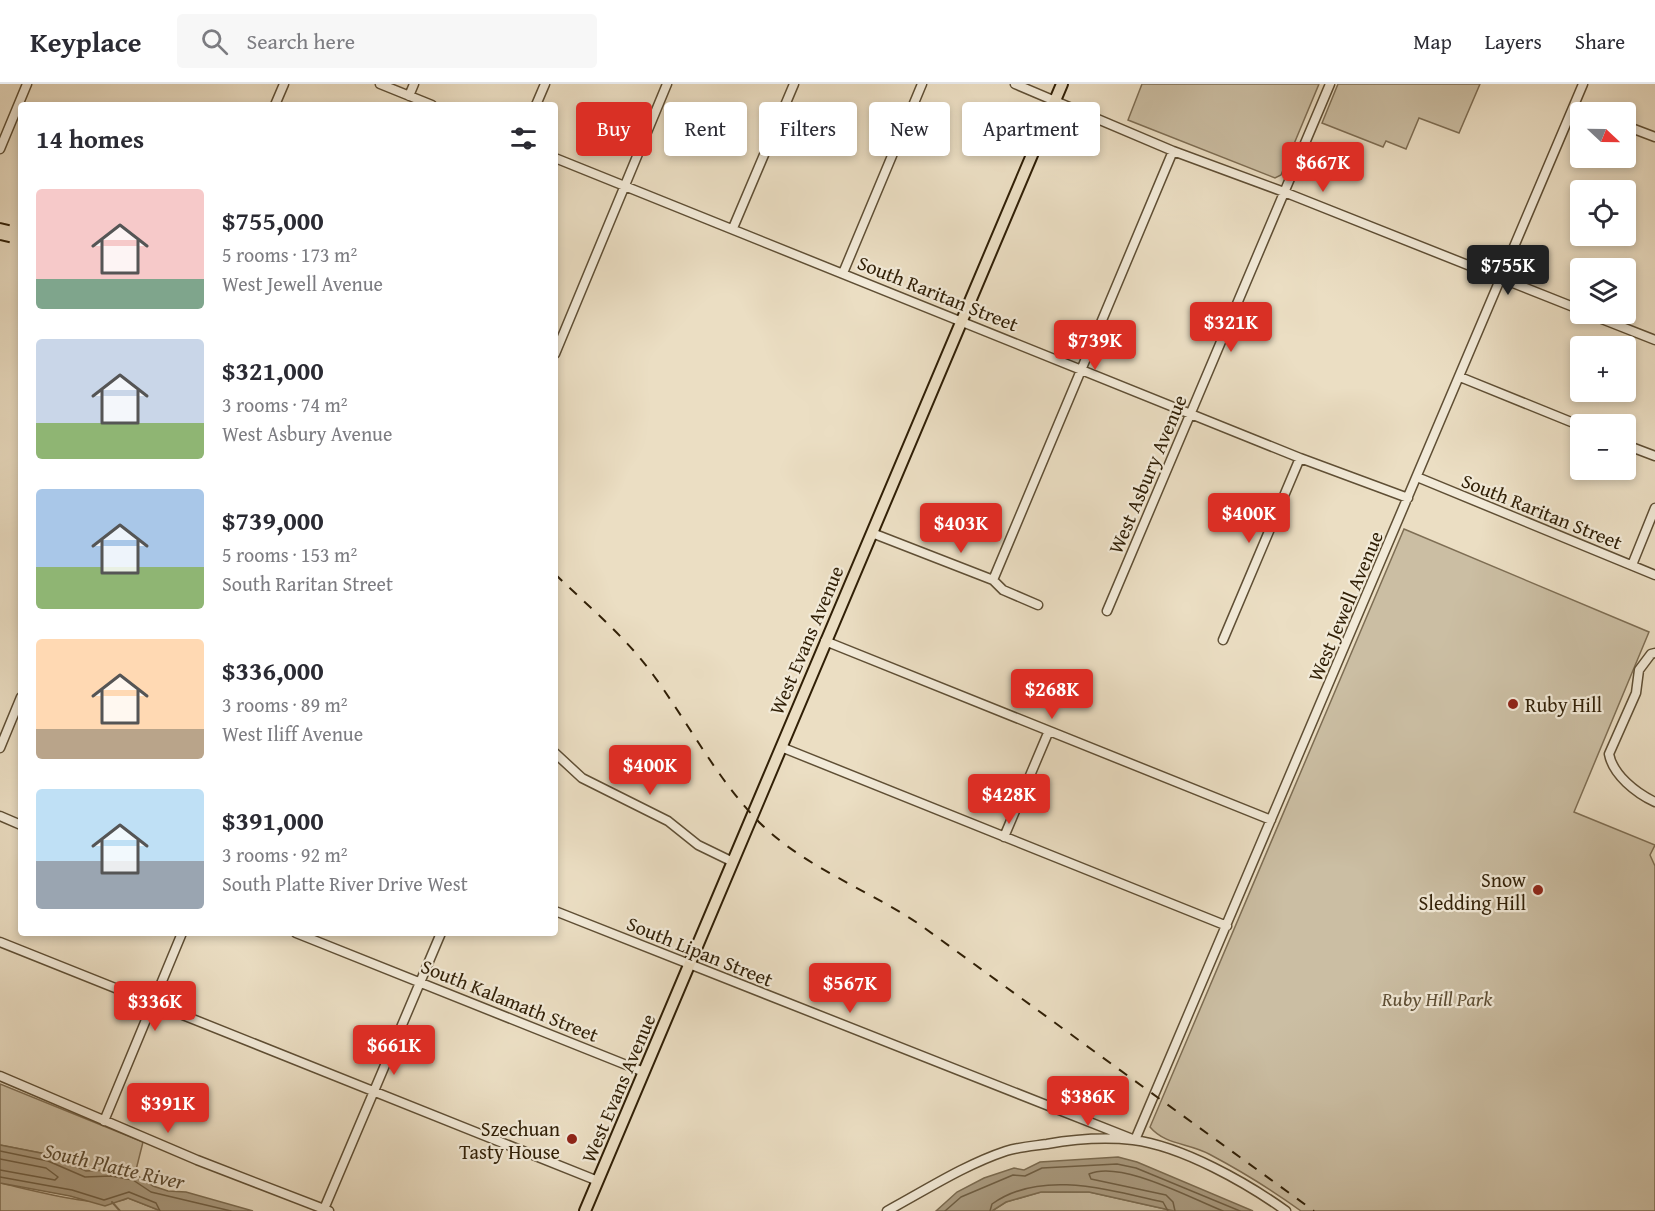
<!DOCTYPE html>
<html lang="en">
<head>
<meta charset="utf-8">
<style>
	:root { --surface:#fff; --page:#f7f7f7; --text:#2b2b33; --muted:#7c7c81; --line:#e1e1e2; --accent:#d93025 }
	body { margin:0; font-family:"Gentium Book Plus",serif; background:var(--page); color:var(--text); height:100vh; display:flex; flex-direction:column; font-size:22px; white-space:nowrap }
	* { box-sizing:border-box; margin:0 }
	p { font-size:20px; color:var(--muted) }
	.icon { flex:none; width:33px; height:33px; fill:none; stroke:currentColor; stroke-width:2; stroke-linecap:round; stroke-linejoin:round }
	.map { position:relative; flex:1; overflow:hidden }
	.sheet { position:absolute; left:18px; top:18px; width:540px; height:834px; display:flex; flex-direction:column; background:var(--surface); border-radius:6px; box-shadow:0 3px 9px #0003 }
	.sheet>* { flex:none }
	.guide { position:absolute; left:576px; top:18px; width:570px; height:54px; display:flex; gap:12px }
	.needle { width:39px; rotate:112deg }
	.controls { position:absolute; left:1570px; top:18px; display:grid; gap:12px }
	.controls a { display:grid; place-items:center; width:66px; height:66px; border-radius:6px; background:var(--surface); box-shadow:0 3px 9px #0003; font-size:30px }
	.price { position:absolute; translate:-50% -51px; padding:0 14px; border-radius:6px; background:var(--accent); color:#fff; font-size:20px; line-height:39px; filter:drop-shadow(0 2px 3px #0008) }
	.price::after { content:''; position:absolute; left:50%; top:36px; width:18px; height:14px; margin-left:-9px; background:inherit; clip-path:polygon(0 0,100% 0,50% 100%) }
	.price.active { background:#222; color:#fff }
	ul { padding:0; list-style:none }
	li { display:flex; align-items:center; gap:18px; height:150px; padding:0 18px }
	li span { display:grid; place-items:center; flex:none; width:168px; height:120px; border-radius:6px; color:#555 }
	li>.icon { margin-inline-start:auto }
	span .icon { width:72px; height:72px; fill:#fffc; stroke-width:1 }
	li b { font-size:26px }
	h2 { display:flex; justify-content:space-between; align-items:center; height:72px; padding:0 18px; font-size:26px }
	.tag { padding:0 21px; border-radius:6px; background:var(--surface); box-shadow:0 3px 9px #0003; font-size:21px; line-height:54px }
	.tag.active { background:var(--accent); color:#fff }
	header { display:flex; align-items:center; gap:36px; box-sizing:border-box; height:84px; padding:0 30px; background:var(--surface); border-bottom:2px solid var(--line) }
	header strong { font-size:28px }
	nav { display:flex; gap:33px; margin-inline-start:auto; font-size:21px }
	.search { width:420px; height:54px; background:var(--page); display:flex; align-items:center; gap:15px; box-sizing:border-box; padding:0 21px; border-radius:6px; color:var(--muted); font-size:22px }
	.map>svg:first-child { display:block }
</style>
</head>
<body>
<header>
<strong>Keyplace</strong>
<div class="search"><svg class="icon" aria-label="search" viewBox="0 0 24 24"><circle cx="10" cy="10" r="6"/><path d="M15 15l6 6"/></svg>Search here</div>
<nav><a>Map</a><a>Layers</a><a>Share</a></nav>
</header>
<div class="map">
<svg width="1655" height="1127" viewBox="0 0 1655 1127">
	<rect width="100%" height="100%" fill="#ebdec3"/>
	<filter id="stains"><feTurbulence type="fractalNoise" baseFrequency=".00333" numOctaves="4"/><feColorMatrix values="0 0 0 0 .2 0 0 0 0 .09 0 0 0 0 .02 0 0 0 .5 -.17"/></filter>
	<radialGradient id="worn" r=".72"><stop offset=".6" stop-color="#630" stop-opacity="0"/><stop offset="1" stop-color="#630" stop-opacity=".3"/></radialGradient>
	<path fill="#cbbea3" stroke="#7e6e54" stroke-width="1.5" d="M1142,0H1319L1281,91L1275,94L1128,36Z
		M1338,0H1480L1459,49L1419,34L1406,65L1386,57L1383,63L1322,39Z
		M1404,445L1649,548L1574,728L1655,761L1650,771L1655,782V1127H1301C1272,1106 1241,1087 1209,1070C1189,1059 1165,1061 1150,1043Z
		M0,1000L143,1058L135,1090L111,1086L86,1087L51,1071L0,1061Z
		M0,1099C28,1105 105,1127 128,1114L161,1127H0Z
		M1041,1108H1089L1174,1127H992L1006,1118Z"/>
	<path fill="#ab9d83" stroke="#7a6b51" stroke-width="1.5" d="M0,1061L51,1071L86,1087L111,1086L135,1090L153,1102L168,1107L186,1108L253,1127H161L128,1114L105,1122L70,1112L0,1099Z
		M1118,1073L1137,1078L1253,1127H1174L1089,1108H1041L1006,1118L992,1127H936L957,1108L984,1094L1014,1084L1024,1086L1040,1078Z"/>
	<g fill="none" stroke-linecap="round" stroke-linejoin="round">
		<path stroke="#6e5e44" stroke-width="1.5" d="M0,1067L48,1077L85,1093L111,1092L133,1096L151,1108L231,1127
			M0,1075L46,1084L58,1093L55,1096L0,1086
			M0,1093L72,1106L104,1116L129,1108L156,1119L160,1127
			M945,1127L961,1113L1013,1091L1025,1092L1042,1084L1117,1080L1136,1084L1240,1127
			M990,1127L992,1120C1041,1085 1109,1106 1163,1118L1168,1127
			M1175,1127L1173,1118L1166,1111L1091,1095L1089,1090C1121,1076 1190,1114 1223,1127"/>
		<path stroke="#7a6b51" stroke-width="2" d="M112,1118L120,1127"/>
		<defs>
			<path id="minor" d="M380,0L432,21
				M1015,0L1173,67L1284,108L1581,226
				M409,12L414,0
				M275,21L284,0
				M536,21L545,0
				M1574,21L1594,28
				M1626,42L1655,53
				M0,65L27,0
				M555,74L1300,374L1408,414
				M733,144L794,0
				M843,189L922,0
				M1589,230L1655,256
				M555,270L667,0
				M1460,293L1581,342
				M1626,361L1655,372
				M1417,393L1655,491
				M872,449L993,496L1003,506L1038,521
				M1632,481L1655,424
				M993,496L1173,67
				M1107,527L1330,0
				M1223,556L1300,374
				M825,557L1271,736
				M1655,569L1651,570L1639,586L1636,609L1609,670C1613,691 1636,709 1655,718
				M781,663L1227,842
				M0,664L21,613
				M555,669L582,694L668,737L698,761L733,778
				M0,732L21,741
				M1004,753L1048,649
				M555,827L1135,1056L1583,0
				M296,849L644,988
				M0,858L598,1097
				M0,992L197,1076L329,1127
				M104,1037L182,849
				M324,1125L441,849
				M887,1127C926,1106 964,1081 1006,1067C1019,1063 1033,1062 1047,1060C1075,1055 1105,1053 1133,1056C1182,1062 1247,1099 1286,1127"/>
			<path id="major" d="M585,1127L1062,0"/>
		</defs>
		<use href="#minor" stroke="#5f4f35" stroke-width="11"/>
		<use href="#major" stroke="#301f06" stroke-width="14"/>
		<use href="#minor" stroke="#f2ead8" stroke-width="8"/>
		<use href="#major" stroke="#ebdec3" stroke-width="10"/>
		<path stroke="#301f06" stroke-width="2" stroke-dasharray="10 10" stroke-linecap="butt" d="M0,139L21,144
			M0,156L21,161
			M555,490C589,523 626,553 654,592C689,640 718,697 761,740C806,784 867,805 919,840L1314,1127"/>
	</g>
	<g fill="#8f2418" stroke="#f2ead8" stroke-width="2">
		<circle cx="1513" cy="620" r="6"/>
		<circle cx="1538" cy="806" r="6"/>
		<circle cx="572" cy="1055" r="6"/>
	</g>
	<g text-anchor="middle" dominant-baseline="central" stroke-width="4.5" stroke-linejoin="round" paint-order="stroke">
		<g font-size="20" fill="#301f06" stroke="#f2ead8">
			<text transform="translate(938 209) rotate(22)">South Raritan Street</text>
			<text transform="translate(1147 390) rotate(-67)">West Asbury Avenue</text>
			<text transform="translate(1542 427) rotate(22)">South Raritan Street</text>
			<text transform="translate(1345 522) rotate(-67)">West Jewell Avenue</text>
			<text transform="translate(806 556) rotate(-67)">West Evans Avenue</text>
			<text transform="translate(700 867) rotate(22)">South Lipan Street</text>
			<text transform="translate(510 916) rotate(22)">South Kalamath Street</text>
			<text transform="translate(618 1004) rotate(-67)">West Evans Avenue</text>
		</g>
		<g font-size="20" fill="#301f06" stroke="#f2ead8" text-anchor="end">
			<text x="1525" y="620" text-anchor="start">Ruby Hill</text>
			<text x="1526" y="795">Snow<tspan x="1526" dy="23">Sledding Hill</tspan></text>
			<text x="560" y="1044">Szechuan<tspan x="560" dy="23">Tasty House</tspan></text>
		</g>
		<g font-size="20" font-style="italic" fill="#5e4f35" stroke="#f2ead8">
			<text x="1437" y="914">Ruby Hill Park</text>
		</g>
		<g font-size="21" font-style="italic" fill="#5b4b32" stroke="#f2ead8">
			<text transform="translate(114 1082) rotate(13)">South Platte River</text>
		</g>
	</g>
	<rect width="100%" height="100%" filter="url(#stains)"/>
	<rect width="100%" height="100%" fill="url(#worn)"/>
</svg>
<div class="controls">
<a><svg class="needle" viewBox="-14 -14 28 28"><path d="M0-13l5 13h-10z" fill="#e53935"/><path d="M0 13l5-13h-10z" fill="#7c7c81"/></svg></a>
<a><svg class="icon" aria-label="locate" viewBox="0 0 24 24"><circle cx="12" cy="12" r="6"/><path d="M12 2v4M12 18v4M2 12h4M18 12h4"/></svg></a>
<a><svg class="icon" aria-label="layers" viewBox="0 0 24 24"><path d="M12 4l9 5-9 5-9-5zM3 14l9 5 9-5"/></svg></a>
<a>+</a>
<a>−</a>
</div>
<b class="price" style="left:1323px;top:109px">$667K</b>
<b class="price active" style="left:1508px;top:212px">$755K</b>
<b class="price" style="left:1231px;top:269px">$321K</b>
<b class="price" style="left:1095px;top:287px">$739K</b>
<b class="price" style="left:1249px;top:460px">$400K</b>
<b class="price" style="left:961px;top:470px">$403K</b>
<b class="price" style="left:1052px;top:636px">$268K</b>
<b class="price" style="left:650px;top:712px">$400K</b>
<b class="price" style="left:1009px;top:741px">$428K</b>
<b class="price" style="left:850px;top:930px">$567K</b>
<b class="price" style="left:155px;top:948px">$336K</b>
<b class="price" style="left:394px;top:992px">$661K</b>
<b class="price" style="left:1088px;top:1043px">$386K</b>
<b class="price" style="left:168px;top:1050px">$391K</b>
<div class="guide">
<a class="tag active">Buy</a>
<a class="tag">Rent</a>
<a class="tag">Filters</a>
<a class="tag">New</a>
<a class="tag">Apartment</a>
</div>
<section class="sheet">
<h2>14 homes<svg class="icon" aria-label="filters" viewBox="0 0 24 24"><path d="M4 7h16M4 17h16"/><circle cx="9" cy="7" r="2"/><circle cx="15" cy="17" r="2"/></svg></h2>
<ul>
<li><span style="background:linear-gradient(#f6c9c9 75%,#7fa58c 0)"><svg class="icon" aria-label="home" viewBox="0 0 24 24"><path d="M3 11l9-7 9 7M6 9v11h12V9"/></svg></span><div><b>$755,000</b><p>5 rooms · 173 m²</p><p>West Jewell Avenue</p></div></li>
<li><span style="background:linear-gradient(#c9d6e8 70%,#8fb573 0)"><svg class="icon" aria-label="home" viewBox="0 0 24 24"><path d="M3 11l9-7 9 7M6 9v11h12V9"/></svg></span><div><b>$321,000</b><p>3 rooms · 74 m²</p><p>West Asbury Avenue</p></div></li>
<li><span style="background:linear-gradient(#a9c7e8 65%,#8fb573 0)"><svg class="icon" aria-label="home" viewBox="0 0 24 24"><path d="M3 11l9-7 9 7M6 9v11h12V9"/></svg></span><div><b>$739,000</b><p>5 rooms · 153 m²</p><p>South Raritan Street</p></div></li>
<li><span style="background:linear-gradient(#ffd9b3 75%,#b9a48a 0)"><svg class="icon" aria-label="home" viewBox="0 0 24 24"><path d="M3 11l9-7 9 7M6 9v11h12V9"/></svg></span><div><b>$336,000</b><p>3 rooms · 89 m²</p><p>West Iliff Avenue</p></div></li>
<li><span style="background:linear-gradient(#bfe0f5 60%,#9aa5b1 0)"><svg class="icon" aria-label="home" viewBox="0 0 24 24"><path d="M3 11l9-7 9 7M6 9v11h12V9"/></svg></span><div><b>$391,000</b><p>3 rooms · 92 m²</p><p>South Platte River Drive West</p></div></li>
</ul>
</section>
</div>
</body>
</html>
